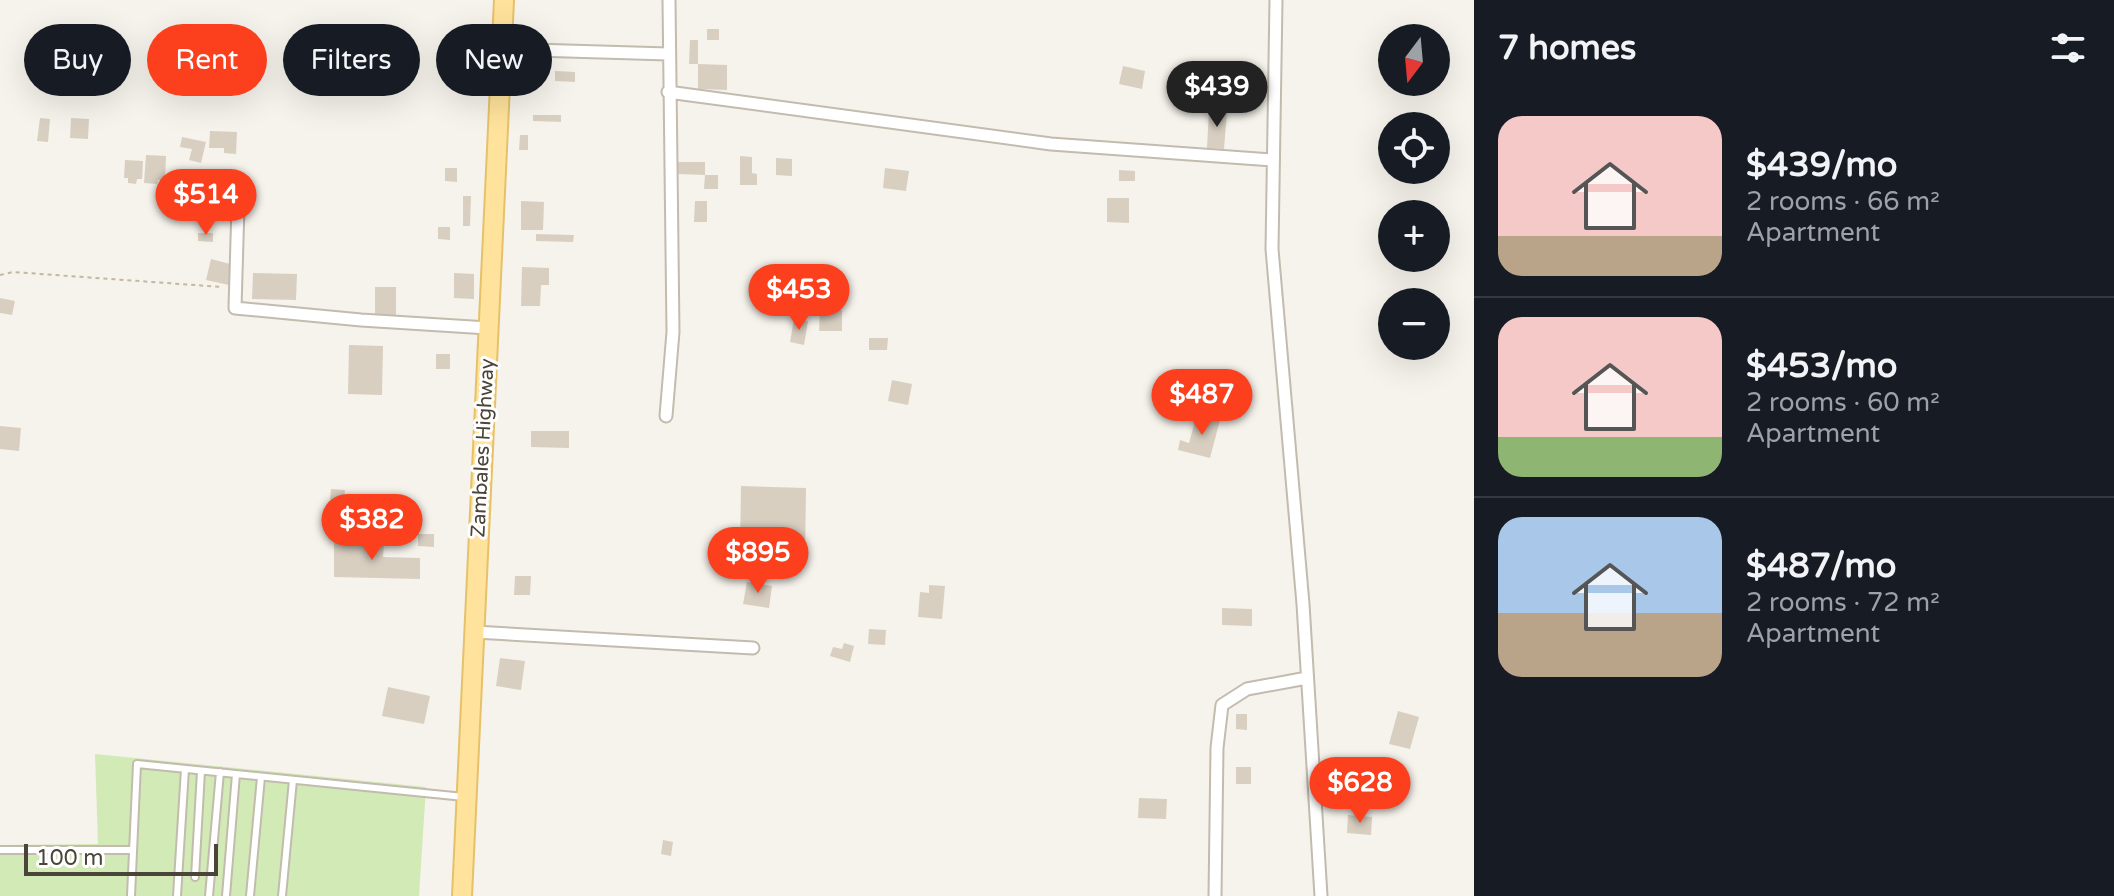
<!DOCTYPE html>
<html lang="en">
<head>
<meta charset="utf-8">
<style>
	:root { --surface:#171b24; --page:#242831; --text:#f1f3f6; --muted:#9ea1a6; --line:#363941; --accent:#fc3f1d }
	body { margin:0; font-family:"Varela Round",sans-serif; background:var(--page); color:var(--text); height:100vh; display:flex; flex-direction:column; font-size:30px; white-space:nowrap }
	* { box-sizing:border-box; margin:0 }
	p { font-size:26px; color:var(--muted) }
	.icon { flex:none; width:44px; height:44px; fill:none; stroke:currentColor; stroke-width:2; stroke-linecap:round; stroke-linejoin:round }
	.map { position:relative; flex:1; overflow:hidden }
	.drawer { display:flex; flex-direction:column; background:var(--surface); width:640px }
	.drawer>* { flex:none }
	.hud { position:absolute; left:24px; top:24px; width:760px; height:72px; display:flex; gap:16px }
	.needle { width:52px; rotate:196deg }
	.fabs { position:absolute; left:1378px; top:24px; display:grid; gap:16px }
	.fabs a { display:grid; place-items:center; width:72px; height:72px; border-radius:50%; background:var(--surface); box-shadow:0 8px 32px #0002; font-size:40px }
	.scale { position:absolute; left:24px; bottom:20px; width:194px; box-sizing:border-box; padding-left:8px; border:4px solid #4b4439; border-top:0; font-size:22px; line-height:28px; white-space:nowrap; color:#4b4439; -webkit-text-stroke:6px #fff; paint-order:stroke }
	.price { position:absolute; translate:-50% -68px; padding:0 18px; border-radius:28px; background:var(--accent); color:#fff; font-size:26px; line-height:52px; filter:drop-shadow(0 2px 4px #0008) }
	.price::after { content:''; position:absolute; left:50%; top:48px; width:24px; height:18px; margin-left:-12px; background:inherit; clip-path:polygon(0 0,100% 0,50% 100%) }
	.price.on { background:#222; color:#fff }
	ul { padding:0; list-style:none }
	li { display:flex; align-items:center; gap:24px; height:200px; padding:0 24px }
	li+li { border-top:2px solid var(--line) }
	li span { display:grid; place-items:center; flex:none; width:224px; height:160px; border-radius:24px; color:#555 }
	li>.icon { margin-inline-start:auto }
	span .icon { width:96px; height:96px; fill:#fffc; stroke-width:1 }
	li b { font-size:34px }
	h2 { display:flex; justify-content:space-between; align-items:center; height:96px; padding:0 24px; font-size:34px }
	.chip { padding:0 28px; border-radius:36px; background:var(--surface); box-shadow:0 8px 32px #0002; font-size:28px; line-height:72px }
	.chip.on { background:var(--accent); color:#fff }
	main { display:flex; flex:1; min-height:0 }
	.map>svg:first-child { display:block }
</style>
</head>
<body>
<main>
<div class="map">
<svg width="1474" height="896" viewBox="0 0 1474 896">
	<rect width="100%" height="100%" fill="#f6f3ec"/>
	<path fill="#d2eab5" d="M95,754L426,787L419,896H0V845L98,844Z"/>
	<path fill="#d8cfc1" d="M707,29H719V40H707Z
		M690,40H698V64H689Z
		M698,64L727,65V90L698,89Z
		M1123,66L1145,71L1142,89L1119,84Z
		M555,71L575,72V82L555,81Z
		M1209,110L1227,111L1224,149L1207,148Z
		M533,115H561V122L533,121Z
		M40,118L50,119L48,142L37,141Z
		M71,118L89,119L88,139L70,138Z
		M210,131L237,132L236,154L224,153V148H209Z
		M520,135H528V150H519Z
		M182,137L206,142L201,163L189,160L192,149L180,147Z
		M146,155L166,156L165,180H158L157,184L144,183Z
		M740,156L752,157V173L757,174V185H740Z
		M776,158L792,159V176L776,175Z
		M125,160L143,161L142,179H137L136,184L128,183V178H124Z
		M678,162H705V175L678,174Z
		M445,168H457V182L445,181Z
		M885,168L909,171L906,191L883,188Z
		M1119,170L1135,171V181H1119Z
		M705,175H718V189H704Z
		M463,196H471L470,226H463Z
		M1107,198H1129V223L1107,222Z
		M521,201L544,202L543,230H521Z
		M695,201H707V222H694Z
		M438,227H450V240L438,239Z
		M198,233H213V242L198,241Z
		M536,234L574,235L573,242L536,241Z
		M211,259L234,265L229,285L206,280Z
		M522,267L549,268V285H541L540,306H521Z
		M253,273L297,274L296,300L252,299Z
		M454,273L474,274V299L454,298Z
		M375,287H396V315H375Z
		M0,298L15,301L12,315L0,313Z
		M820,310H842V331H819Z
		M794,319L808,321L804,345L790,342Z
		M869,338H888L887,350H869Z
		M349,345L383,346L382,395L348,394Z
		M436,354H450V369H436Z
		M892,380L912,384L908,405L888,401Z
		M1197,414L1220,420L1210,458L1178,450L1180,440L1189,443Z
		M0,426L21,428L19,451L0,449Z
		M531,431H569V448L531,447Z
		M741,486L806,488L805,552L740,551Z
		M331,489L345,490L344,501L330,500Z
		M418,534H434V547L418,546Z
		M334,541L384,542L383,557L420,558V579L334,577Z
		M515,576H531L530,595H514Z
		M747,582L772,586L769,608L743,604Z
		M929,585L945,586L942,619L918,617L920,592L929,593Z
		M1222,608L1252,609V626L1222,625Z
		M869,629L886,630L885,645L868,644Z
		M844,643L854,646L850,662L830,656L833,647L842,649Z
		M500,658L525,661L521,690L496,686Z
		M388,687L430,696L424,724L382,716Z
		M1398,711L1419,717L1410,749L1389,744Z
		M1236,714H1247V730L1236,729Z
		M1236,767H1251V784H1236Z
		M1139,798L1167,799L1166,819L1138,818Z
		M1348,815L1372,817L1371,835L1347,833Z
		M663,840L673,842L671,856L661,854Z"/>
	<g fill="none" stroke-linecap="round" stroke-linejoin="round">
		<defs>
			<path id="service" d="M0,850H133
				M195,877L201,771
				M131,896L137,764L464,797
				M177,896L185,769
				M209,896L220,772
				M226,896L236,774
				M250,896L261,777
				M282,896L293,780"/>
			<path id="minor" d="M1276,0L1272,249L1303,604L1321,896
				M501,49L668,54
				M668,92L1051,144L1273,160
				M231,195L236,199L238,206L235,308L361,320L488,328
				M666,416L673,332L669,0
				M475,632L753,648
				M1215,896L1217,748L1222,705L1247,689L1307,678"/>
			<path id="primary" d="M462,896L504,0"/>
		</defs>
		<use href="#service" stroke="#c2bbae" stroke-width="10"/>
		<use href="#minor" stroke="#c2bbae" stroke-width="15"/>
		<use href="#primary" stroke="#e6c16a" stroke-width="22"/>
		<path stroke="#c4b79f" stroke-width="2" stroke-dasharray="4 4" stroke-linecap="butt" d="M0,275L13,272L222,287"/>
		<use href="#service" stroke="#fff" stroke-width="6"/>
		<use href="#minor" stroke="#fff" stroke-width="11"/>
		<use href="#primary" stroke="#ffe39c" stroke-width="18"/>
	</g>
	<g text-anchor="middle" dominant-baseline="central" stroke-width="6" stroke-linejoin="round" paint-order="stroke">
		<g font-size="20" fill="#4b4439" stroke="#fff">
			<text transform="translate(483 448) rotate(-87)">Zambales Highway</text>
		</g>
	</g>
</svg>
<div class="fabs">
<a><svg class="needle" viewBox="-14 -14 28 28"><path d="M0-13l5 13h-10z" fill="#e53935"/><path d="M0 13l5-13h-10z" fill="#9ea1a6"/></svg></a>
<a><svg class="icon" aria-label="locate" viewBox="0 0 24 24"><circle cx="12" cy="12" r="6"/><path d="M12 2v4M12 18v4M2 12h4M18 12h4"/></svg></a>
<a>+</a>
<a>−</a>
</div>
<div class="scale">100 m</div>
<b class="price on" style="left:1217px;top:129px">$439</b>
<b class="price" style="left:206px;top:237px">$514</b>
<b class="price" style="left:799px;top:332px">$453</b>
<b class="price" style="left:1202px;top:437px">$487</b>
<b class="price" style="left:372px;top:562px">$382</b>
<b class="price" style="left:758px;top:595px">$895</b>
<b class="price" style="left:1360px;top:825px">$628</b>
<div class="hud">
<a class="chip">Buy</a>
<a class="chip on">Rent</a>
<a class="chip">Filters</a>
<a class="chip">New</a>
</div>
</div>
<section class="drawer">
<h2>7 homes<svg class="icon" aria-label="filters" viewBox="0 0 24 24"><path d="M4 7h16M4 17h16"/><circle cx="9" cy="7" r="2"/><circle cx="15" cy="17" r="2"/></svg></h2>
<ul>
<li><span style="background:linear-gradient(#f6c9c9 75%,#b9a48a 0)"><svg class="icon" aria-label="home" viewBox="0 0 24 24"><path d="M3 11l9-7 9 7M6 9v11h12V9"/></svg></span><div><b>$439/mo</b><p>2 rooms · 66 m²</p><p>Apartment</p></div></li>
<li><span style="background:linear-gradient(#f6c9c9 75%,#8fb573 0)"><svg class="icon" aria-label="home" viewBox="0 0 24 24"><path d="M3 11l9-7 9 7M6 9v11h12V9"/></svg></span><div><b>$453/mo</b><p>2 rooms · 60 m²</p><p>Apartment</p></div></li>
<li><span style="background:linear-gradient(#a9c7e8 60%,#b9a48a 0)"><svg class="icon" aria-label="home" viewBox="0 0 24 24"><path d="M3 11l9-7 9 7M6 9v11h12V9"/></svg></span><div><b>$487/mo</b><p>2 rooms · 72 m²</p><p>Apartment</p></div></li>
</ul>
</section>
</main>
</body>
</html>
